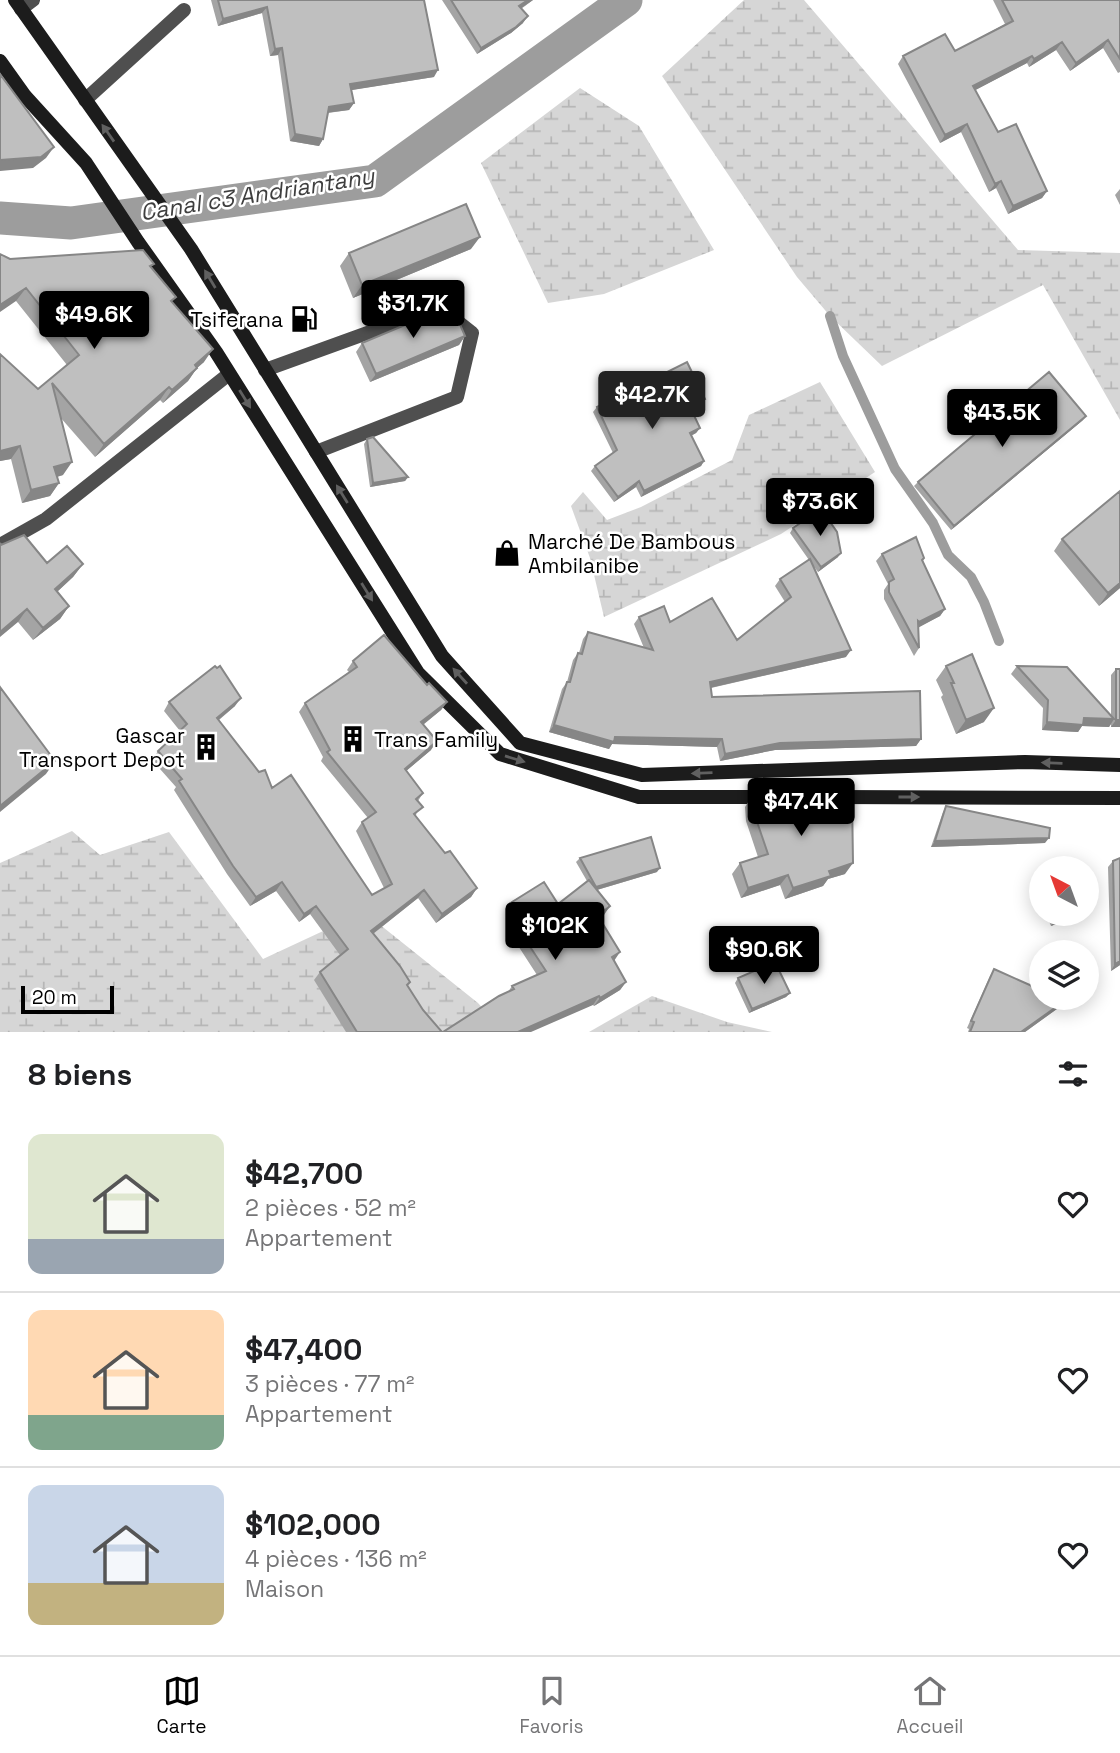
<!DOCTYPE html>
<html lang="fr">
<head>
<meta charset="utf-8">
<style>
	:root { --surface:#fff; --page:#f6f6f6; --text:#202124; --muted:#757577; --line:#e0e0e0; --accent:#000 }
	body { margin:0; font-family:"Space Grotesk",sans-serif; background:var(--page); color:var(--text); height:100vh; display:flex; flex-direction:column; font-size:26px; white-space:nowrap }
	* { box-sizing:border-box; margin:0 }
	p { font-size:23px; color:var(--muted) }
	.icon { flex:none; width:38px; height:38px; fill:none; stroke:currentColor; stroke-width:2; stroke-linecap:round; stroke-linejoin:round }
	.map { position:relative; height:1032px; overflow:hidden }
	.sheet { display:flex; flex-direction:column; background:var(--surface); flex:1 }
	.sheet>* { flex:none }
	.needle { width:46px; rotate:319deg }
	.controls { position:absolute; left:1029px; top:856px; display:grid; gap:14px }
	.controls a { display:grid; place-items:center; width:70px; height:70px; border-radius:50%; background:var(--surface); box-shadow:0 4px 18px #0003; font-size:35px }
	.scale { position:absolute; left:21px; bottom:18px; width:93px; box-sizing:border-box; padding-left:7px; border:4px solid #000; border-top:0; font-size:19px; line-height:24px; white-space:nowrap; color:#000; -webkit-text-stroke:5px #fff; paint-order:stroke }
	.price { position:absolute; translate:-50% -60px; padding:0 16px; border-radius:7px; background:var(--accent); color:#fff; font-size:23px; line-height:46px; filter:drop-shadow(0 2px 4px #0008) }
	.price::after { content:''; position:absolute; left:50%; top:42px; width:21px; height:16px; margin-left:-10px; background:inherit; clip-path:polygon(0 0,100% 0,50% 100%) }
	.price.on { background:#222; color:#fff }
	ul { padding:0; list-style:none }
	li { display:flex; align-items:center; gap:21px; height:175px; padding:0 28px }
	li+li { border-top:2px solid var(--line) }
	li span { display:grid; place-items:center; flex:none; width:196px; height:140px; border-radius:14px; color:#555 }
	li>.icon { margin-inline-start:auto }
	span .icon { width:84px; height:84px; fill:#fffc; stroke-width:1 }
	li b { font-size:30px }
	h2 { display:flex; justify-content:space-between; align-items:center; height:84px; padding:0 28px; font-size:30px }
	.tab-bar { display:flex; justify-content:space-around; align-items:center; height:98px; border-top:2px solid var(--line); background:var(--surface); font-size:19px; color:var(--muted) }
	.tab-bar a { display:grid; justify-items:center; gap:4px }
	.tab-bar .on { color:var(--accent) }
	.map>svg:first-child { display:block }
</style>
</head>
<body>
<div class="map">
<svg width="1120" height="1032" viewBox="0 0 1120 1032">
	<defs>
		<pattern id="wetland-marsh" width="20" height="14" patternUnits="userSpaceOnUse" patternTransform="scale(1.75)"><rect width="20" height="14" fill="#d6d6d6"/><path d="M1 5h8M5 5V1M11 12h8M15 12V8" fill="none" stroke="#b6b6b6"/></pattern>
	</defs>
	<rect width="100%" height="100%" fill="#fff"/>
	<path fill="url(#wetland-marsh)" d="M744,0H804L1018,250L1120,253V420L1043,285L882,366L830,316L797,277L662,76Z
		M580,88L639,126L714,250L604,294L548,303L481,163Z
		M820,382L875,472L781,534L604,617L590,558L571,506L583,492L607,520L641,507L732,460L749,415Z
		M72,831L100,855L169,832L263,959L364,912L478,1003L504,1032H0V863Z
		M652,996L727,1022L772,1032H589Z"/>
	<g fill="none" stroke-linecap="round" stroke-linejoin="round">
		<path stroke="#9d9d9d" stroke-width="10" d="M830,316L843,356L895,469L933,523L948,555L971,577L984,602L999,641"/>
		<path stroke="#9d9d9d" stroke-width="33" d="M0,218L71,223L375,181L626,0"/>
		<path stroke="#4f4f4f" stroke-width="14" d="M21,9L33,0
			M85,100L184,10
			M265,370L439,307L472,333L457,397L316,452"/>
		<path stroke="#4f4f4f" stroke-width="14" d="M0,545L46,519L229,374"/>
		<path stroke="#1c1c1c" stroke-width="14" d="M15,0L191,249L442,656L520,743L642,775L1025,762L1120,765
			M0,61L25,96L86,163L138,242L216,352L418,673L500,754L639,797H769
			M834,797L1120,798"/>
	</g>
	<path fill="#a4a4a4" d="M211,0H424L434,77L351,90L354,103L349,110L328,113L323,139L319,146L290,141L278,55L270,56L262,13L218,26Z
		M442,0H533L521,9L523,23L511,33L477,54Z
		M993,0H1120V72L1118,73L1103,48L1070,71L1056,50L1029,67L1027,63L975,90L998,132L1047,191L1042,198L1008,214L996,188L989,192L961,132L940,143L898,64L903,56L955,51L1005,24Z
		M1120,189V205L1115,195Z
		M471,249L353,298L340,266L349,253Z
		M10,259L154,264L151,267L172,302L204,362L197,368L188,381L163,403L160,400L95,457L60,417L63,475L57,477L59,483L50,496L22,503L11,459L0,461V354L38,389L67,365L16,301Z
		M465,336L459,345L370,382L356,352L362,343Z
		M702,404L691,410L700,428L696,433L691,436L704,461L701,466L641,497L636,487L614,502L591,471L595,466L613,453L593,412L597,407Z
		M1083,420L951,530L914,486L918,482Z
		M367,439L408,477L405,481L370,487L364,444Z
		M793,528L838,557L818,572L812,564L846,657L711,688L712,697L921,739L916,746L775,750L720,761L717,747L612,744L609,749L549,732L562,689L567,682L573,660L578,653H579L583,639L588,632L644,648L634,624L639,617L670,622L737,640L785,602L775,586L780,579L809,560L790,533Z
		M1062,539L1120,588L1099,606L1054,551Z
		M1,545L47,563L83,564L73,577L57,592L69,606L60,619L33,640L18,622Z
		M882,554L924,558L923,561L945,609L940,616L918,627L919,648L914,656L884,599V590L888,584L876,561Z
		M353,661L427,685L447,702L441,710L423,725L431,750L406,771L423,793L418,801L416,816L445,853L477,888L471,897L436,923L418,898L373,934L423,1010L442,1032H346L314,980L320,972L340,955L310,914L299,922L276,891L250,906L227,874L174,790L176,787L152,760L158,751L180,731L164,711L169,702L235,706L219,720L272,788L372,895L384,888L356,831L362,822L368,818L321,761L323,757L299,712L305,703L349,672L347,670Z
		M946,666L984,722L956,734L941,697L943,695L936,680Z
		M1017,666L1111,716V675L1116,669L1120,727H1111V724L1109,727L1082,726L1078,732L1042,730L1043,708L1011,674Z
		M752,796L845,874L828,879L823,886L785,899L780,885L741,898L732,874L740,863L758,857L746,821L745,807Z
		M946,806L1045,843L931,847L943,812Z
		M580,858L657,872L597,890L604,915L600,918L614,961L626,982L620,990L594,1006L593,1005L508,992L512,986L537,975L515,941L521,933L507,911L512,902L558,904L587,881L576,862Z
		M1120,858V965L1111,971L1108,867L1113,861Z
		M1046,914H1076L1074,917L1051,926Z
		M994,969L1061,1006L1025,1032H968L969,1029L967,1028L990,976Z
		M738,978L790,993L786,997L749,1013L735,983Z"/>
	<path fill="#868686" d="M528,0H533L514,13L519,6Z
		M267,7L262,13L218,26L223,19Z
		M528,16L523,23L511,33L477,54L481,48Z
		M1108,40L1103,48L1070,71L1076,63Z
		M1062,42L1056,50L1029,67L1034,59Z
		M282,48L278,55L270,56L275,49Z
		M1032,56L1027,63L968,94L973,86Z
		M438,70L434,77L346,91L350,84Z
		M354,103L349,110L325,113L329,107Z
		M967,124L961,132L940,143L945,135Z
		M295,134L323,139L319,146L290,141Z
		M54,147L46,158L33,168L0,171V160Z
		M1001,181L996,188L989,192L995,184Z
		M1047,191L1042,198L1008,214L1013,206Z
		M480,237L471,249L353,298L362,285Z
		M26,288L16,301L0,312V305Z
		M465,336L459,345L370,382L376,374Z
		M213,349L204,362L197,368L188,381L163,403L172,390L195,365Z
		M169,387L160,400L95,457L104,444Z
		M705,399L702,404L686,412L690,407Z
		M1086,416L1083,420L951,530L954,526Z
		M700,428L696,433L686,438L690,433Z
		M20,446L11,459L0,461V451Z
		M704,461L701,466L641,497L644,491Z
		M72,462L63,475L45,480L54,467Z
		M408,477L405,481L370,487L373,483Z
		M639,481L636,487L614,502L618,497Z
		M59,483L50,496L22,503L31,490Z
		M841,553L838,557L818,572L821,567Z
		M83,564L73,577L46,602L55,589Z
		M1120,583V588L1099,606L1108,593Z
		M69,606L60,619L33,640L43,628Z
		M27,609L18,622L0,637V632Z
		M945,609L940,616L914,630L919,622Z
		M851,650L846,657L705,689L710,682Z
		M241,698L235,706L211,726L217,718Z
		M447,702L441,710L415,731L421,722Z
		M994,708L984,722L956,734L966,720Z
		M1084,718L1114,719L1109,727L1082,726L1078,732L1042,730L1047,722Z
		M1116,720H1120V727H1111Z
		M554,725L615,737L722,739L717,747L612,744L609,749L549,732Z
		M921,739L916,746L775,750L720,761L725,754L780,743Z
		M437,741L431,750L399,777L405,769Z
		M55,761L46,774L0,812V806Z
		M1049,838L1045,843L931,847L935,841Z
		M853,863L845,874L828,879L823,886L785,899L793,888L829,871Z
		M660,868L657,872L593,891L596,887Z
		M788,875L780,885L741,898L748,888Z
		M282,882L276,891L250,906L256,897Z
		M477,888L471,897L436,923L442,914Z
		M424,890L418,898L365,940L371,931Z
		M316,906L310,914L299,922L304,914Z
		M610,906L604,915L592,924L598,916Z
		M1068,914H1076L1074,917L1051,926L1057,918Z
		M620,952L614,961L612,957Z
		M1120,961V965L1111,971L1115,964Z
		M626,982L620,990L594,1006L600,998Z
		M790,993L786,997L749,1013L752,1009Z
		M599,996L593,1005L531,1032H518Z
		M1066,1000L1061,1006L1025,1032H1021Z"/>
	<path fill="#bfbfbf" stroke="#868686" stroke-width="2" d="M218,0H424L438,70L350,84L354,103L329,107L323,139L295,134L282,48L275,49L267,7L223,19Z
		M451,0H528L519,6L528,16L516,27L481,48Z
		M1002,0H1120V59L1108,40L1076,63L1062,42L1034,59L1032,56L973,86L998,132L1016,124L1047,191L1013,206L1001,181L995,184L967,124L945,135L903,56L945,34L955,51L1013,21Z
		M0,74L54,147L41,157L0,160Z
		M466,204L480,237L362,285L349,253Z
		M143,250L154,264L150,266L176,297L171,301L213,349L195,365L197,368L172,390L169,387L104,444L52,383L72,462L54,467L59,483L31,490L20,446L0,451V354L38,389L79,355L26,288L0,305V254L10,259Z
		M443,309L459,322L465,336L376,374L362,343Z
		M687,362L705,399L690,407L700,428L690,433L704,461L644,491L639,481L618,497L595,466L617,450L597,407Z
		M1049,372L1086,416L954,526L918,482Z
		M373,437L408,477L373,483L367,439Z
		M1120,491V583L1108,593L1062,539Z
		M821,509L837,532L841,553L821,567L793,528Z
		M24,535L47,563L67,546L83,564L55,589L69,606L43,628L27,609L0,632V543L1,545Z
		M916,537L924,558L922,560L945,609L919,622L918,621L919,648L889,592V582L894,579L882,554Z
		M810,559L851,650L710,682L712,697L920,691L921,739L780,743L725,754L722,739L615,737L614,742L554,725L567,682H570L578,653L582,654L588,632L653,650L639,617L664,606L670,622L712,598L737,640L791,597L780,579Z
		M384,635L427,685L429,683L447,702L421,722L437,741L405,769L423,793L416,799L423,807L414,814L445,853L450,851L477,888L442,914L424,890L371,931L400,966L410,982L407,985L423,1010L442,1032H357L320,972L348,949L316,906L304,914L282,882L256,897L233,866L179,781L182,779L158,751L187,724L169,702L215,666L217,668L220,666L241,698L217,718L259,772L265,770L272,788L291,775L372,895L392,884L362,822L376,812L327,752L330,750L305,703L357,667L353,661Z
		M972,654L994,708L966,720L951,683H954L946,666Z
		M1017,666L1067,667L1114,719L1084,718L1083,725L1047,722L1048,700Z
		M1116,669H1120V720H1116Z
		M0,687L55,761L0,806Z
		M752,796H852L853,863L829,871L831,876L793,888L788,875L748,888L740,863L768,854L753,810Z
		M946,806L1050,828L1049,838L935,841Z
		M651,837L660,868L596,887L580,858Z
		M1120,858V961L1115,964L1113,861Z
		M589,880L610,906L598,916L620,952L612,957L626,982L600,998L599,996L518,1032H443L499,996L514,989L512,986L546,971L521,933L528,928L512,902L544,882L558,904Z
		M1055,914H1068L1057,918Z
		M775,962L790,993L752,1009L738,978Z
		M994,969L1041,990V998H1060L1066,1000L1021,1032H970L974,1022L971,1021Z"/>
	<defs><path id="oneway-solid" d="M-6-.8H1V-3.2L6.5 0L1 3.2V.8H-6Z" transform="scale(1.75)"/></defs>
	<g fill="#606060">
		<use href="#oneway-solid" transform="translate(108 133) rotate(-125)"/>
		<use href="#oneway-solid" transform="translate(210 279) rotate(-121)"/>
		<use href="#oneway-solid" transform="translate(245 399) rotate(58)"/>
		<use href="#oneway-solid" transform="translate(342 494) rotate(-122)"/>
		<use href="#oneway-solid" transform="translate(367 592) rotate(58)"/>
		<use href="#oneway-solid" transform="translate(460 676) rotate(-132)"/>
		<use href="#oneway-solid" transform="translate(515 759) rotate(17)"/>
		<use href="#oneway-solid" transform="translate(1052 763) rotate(-178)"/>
		<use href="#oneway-solid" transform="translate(702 773) rotate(178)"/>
		<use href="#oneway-solid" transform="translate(909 797)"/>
	</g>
	<defs>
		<symbol id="fuel-bare" viewBox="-9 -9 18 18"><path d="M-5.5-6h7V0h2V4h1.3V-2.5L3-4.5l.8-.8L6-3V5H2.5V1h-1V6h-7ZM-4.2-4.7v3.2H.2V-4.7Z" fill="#000" stroke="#fff" stroke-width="2.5" paint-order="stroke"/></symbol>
		<symbol id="shop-bare" viewBox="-9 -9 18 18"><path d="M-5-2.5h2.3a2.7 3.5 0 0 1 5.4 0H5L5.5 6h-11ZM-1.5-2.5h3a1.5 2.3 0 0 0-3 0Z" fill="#000" stroke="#fff" stroke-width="2.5" paint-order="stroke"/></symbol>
		<symbol id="building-bare" viewBox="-9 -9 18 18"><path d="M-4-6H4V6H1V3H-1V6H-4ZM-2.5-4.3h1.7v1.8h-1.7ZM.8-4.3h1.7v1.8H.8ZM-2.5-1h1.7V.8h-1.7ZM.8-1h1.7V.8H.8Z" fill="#000" stroke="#fff" stroke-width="2.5" paint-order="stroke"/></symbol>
	</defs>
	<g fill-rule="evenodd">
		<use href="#fuel-bare" x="285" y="300" width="38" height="38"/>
		<use href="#shop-bare" x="488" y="534" width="38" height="38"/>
		<use href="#building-bare" x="334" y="720" width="38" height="38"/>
		<use href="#building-bare" x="187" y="728" width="38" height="38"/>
	</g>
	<g text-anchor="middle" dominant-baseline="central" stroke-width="5" stroke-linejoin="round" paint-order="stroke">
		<g font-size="21" fill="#000" stroke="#fff" text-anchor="end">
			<text x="283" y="319">Tsiferana</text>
			<text x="528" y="541" text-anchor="start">Marché De Bambous<tspan x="528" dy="24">Ambilanibe</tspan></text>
			<text x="185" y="735">Gascar<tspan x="185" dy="24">Transport Depot</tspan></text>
			<text x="374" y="739" text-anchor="start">Trans Family</text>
		</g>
		<g font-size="23" font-style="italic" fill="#3e3e3e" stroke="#fff">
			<text transform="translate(257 194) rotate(-9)">Canal c3 Andriantany</text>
		</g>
	</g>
</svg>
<div class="controls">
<a><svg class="needle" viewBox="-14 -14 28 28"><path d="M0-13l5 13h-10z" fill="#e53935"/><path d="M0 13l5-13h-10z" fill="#757577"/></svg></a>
<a><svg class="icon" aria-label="layers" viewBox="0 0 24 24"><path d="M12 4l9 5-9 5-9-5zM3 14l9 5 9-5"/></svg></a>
</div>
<div class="scale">20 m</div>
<b class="price" style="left:413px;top:340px">$31.7K</b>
<b class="price" style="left:94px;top:351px">$49.6K</b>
<b class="price on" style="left:652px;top:431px">$42.7K</b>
<b class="price" style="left:1002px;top:449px">$43.5K</b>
<b class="price" style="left:820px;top:538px">$73.6K</b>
<b class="price" style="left:801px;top:838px">$47.4K</b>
<b class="price" style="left:555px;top:962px">$102K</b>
<b class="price" style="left:764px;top:986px">$90.6K</b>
</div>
<section class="sheet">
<h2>8 biens<svg class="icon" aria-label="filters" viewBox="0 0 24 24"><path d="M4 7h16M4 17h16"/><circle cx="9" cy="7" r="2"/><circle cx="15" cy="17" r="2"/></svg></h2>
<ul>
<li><span style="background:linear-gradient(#dfe7d0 75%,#9aa5b1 0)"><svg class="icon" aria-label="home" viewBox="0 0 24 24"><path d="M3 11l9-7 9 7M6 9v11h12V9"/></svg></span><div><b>$42,700</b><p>2 pièces · 52 m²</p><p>Appartement</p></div><svg class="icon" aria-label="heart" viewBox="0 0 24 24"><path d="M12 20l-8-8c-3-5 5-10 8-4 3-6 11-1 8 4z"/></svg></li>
<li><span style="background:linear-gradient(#ffd9b3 75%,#7fa58c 0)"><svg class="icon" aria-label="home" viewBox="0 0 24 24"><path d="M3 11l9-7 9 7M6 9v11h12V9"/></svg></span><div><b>$47,400</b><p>3 pièces · 77 m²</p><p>Appartement</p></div><svg class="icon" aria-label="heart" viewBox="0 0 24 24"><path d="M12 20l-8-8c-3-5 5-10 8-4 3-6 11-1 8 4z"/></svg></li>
<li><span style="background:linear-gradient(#c9d6e8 70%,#c2b280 0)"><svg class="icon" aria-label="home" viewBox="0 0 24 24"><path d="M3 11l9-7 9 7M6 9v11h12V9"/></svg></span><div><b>$102,000</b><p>4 pièces · 136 m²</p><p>Maison</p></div><svg class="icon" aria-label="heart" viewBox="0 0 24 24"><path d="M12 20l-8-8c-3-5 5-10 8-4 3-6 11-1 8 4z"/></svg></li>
</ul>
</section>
<nav class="tab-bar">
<a class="on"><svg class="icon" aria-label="map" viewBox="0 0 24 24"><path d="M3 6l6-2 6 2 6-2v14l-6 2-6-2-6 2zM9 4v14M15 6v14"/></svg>Carte</a>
<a><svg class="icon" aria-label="saved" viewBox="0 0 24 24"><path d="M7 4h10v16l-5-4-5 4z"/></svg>Favoris</a>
<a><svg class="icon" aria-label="home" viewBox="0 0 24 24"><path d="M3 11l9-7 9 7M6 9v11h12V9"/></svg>Accueil</a>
</nav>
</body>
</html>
